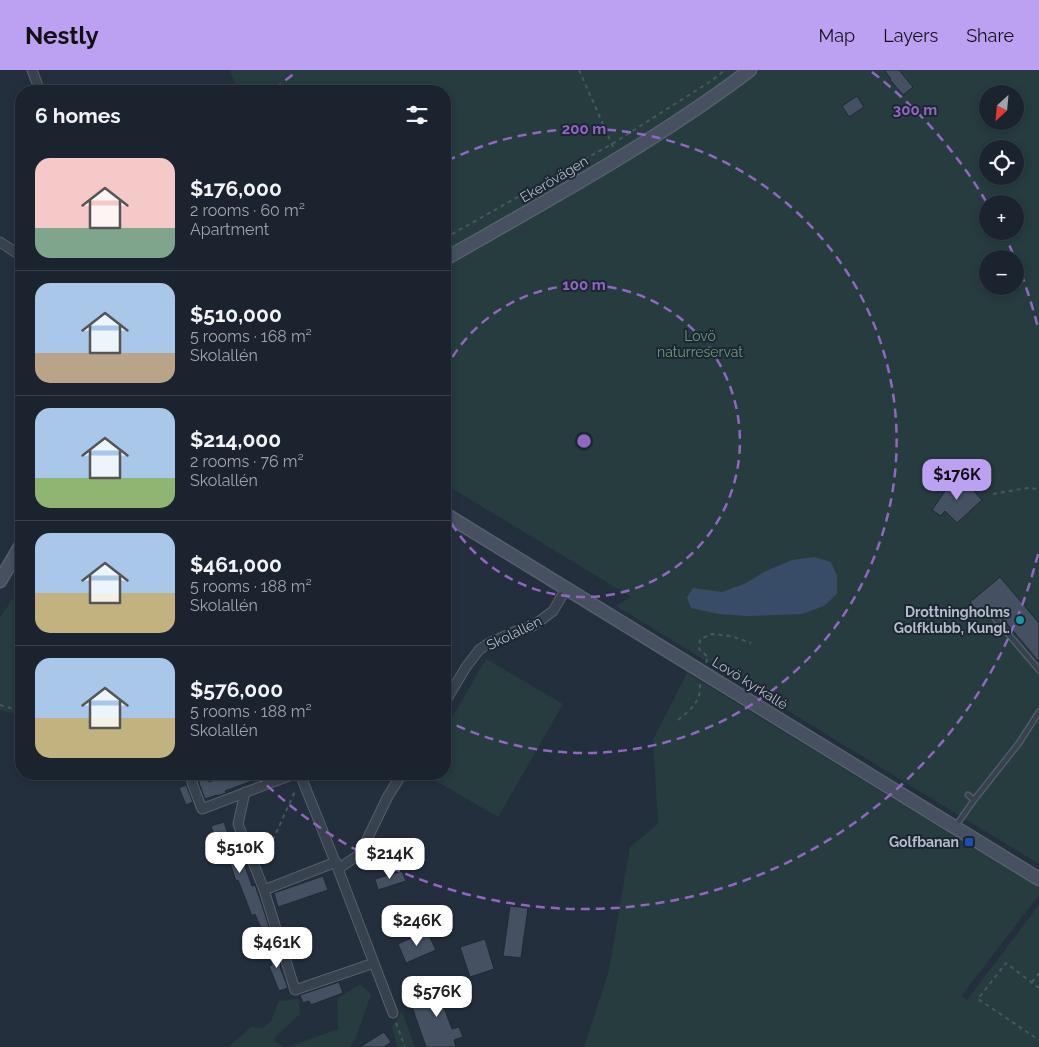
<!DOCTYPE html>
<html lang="en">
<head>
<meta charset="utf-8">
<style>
	:root { --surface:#1b232e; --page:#242b36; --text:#f1f3f6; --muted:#a0a4aa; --line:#39404a; --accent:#bca0f2 }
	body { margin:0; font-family:Raleway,sans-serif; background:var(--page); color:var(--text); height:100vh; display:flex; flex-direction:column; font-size:19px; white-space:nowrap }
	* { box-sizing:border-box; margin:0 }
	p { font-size:16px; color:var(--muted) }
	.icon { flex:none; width:28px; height:28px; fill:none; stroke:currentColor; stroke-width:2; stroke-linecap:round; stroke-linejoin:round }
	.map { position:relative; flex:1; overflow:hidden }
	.drawer { position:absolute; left:15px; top:15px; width:436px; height:695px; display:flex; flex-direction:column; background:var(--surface); border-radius:20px; box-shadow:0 2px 8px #0003,0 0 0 1px var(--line) }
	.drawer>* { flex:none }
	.needle { width:32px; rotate:206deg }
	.controls { position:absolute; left:979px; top:15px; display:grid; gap:10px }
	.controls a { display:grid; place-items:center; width:45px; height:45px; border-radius:50%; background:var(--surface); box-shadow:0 2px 8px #0003,0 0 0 1px var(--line); font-size:25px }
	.price { position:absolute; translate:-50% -42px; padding:0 11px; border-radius:10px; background:#fff; color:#222; font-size:16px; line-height:32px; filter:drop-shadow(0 1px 2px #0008) }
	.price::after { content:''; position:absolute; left:50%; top:30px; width:15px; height:11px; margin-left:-8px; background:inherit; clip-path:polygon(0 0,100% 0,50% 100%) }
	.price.active { background:var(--accent); color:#111 }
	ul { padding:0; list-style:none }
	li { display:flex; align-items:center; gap:15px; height:125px; padding:0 20px }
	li+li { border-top:1px solid var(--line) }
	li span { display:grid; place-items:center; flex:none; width:140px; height:100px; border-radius:15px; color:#555 }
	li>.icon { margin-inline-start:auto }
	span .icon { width:60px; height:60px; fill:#fffc; stroke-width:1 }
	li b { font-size:21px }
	h2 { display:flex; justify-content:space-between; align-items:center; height:60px; padding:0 20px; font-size:21px }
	header { display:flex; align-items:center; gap:30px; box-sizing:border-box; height:70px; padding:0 25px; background:var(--accent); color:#111 }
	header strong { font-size:24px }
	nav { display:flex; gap:28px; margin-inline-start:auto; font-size:18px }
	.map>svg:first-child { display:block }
</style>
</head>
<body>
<header>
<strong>Nestly</strong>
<nav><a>Map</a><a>Layers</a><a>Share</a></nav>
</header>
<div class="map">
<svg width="1039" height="977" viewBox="0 0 1039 977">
	<rect width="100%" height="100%" fill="#242f3e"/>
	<path fill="#263c3f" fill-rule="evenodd" d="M229,0H1039V794L616,536L631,527L445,414V21H239ZM988,24H1015V51H988ZM988,79H1015V106H988ZM988,134H1015V161H988ZM988,189H1015V216H988Z
		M21,517V645L0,640V547Z
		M486,589L563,634L498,747L424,704H445V660Z
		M687,603L1039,818V825L961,926L967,930L1039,835V977H584L609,900L630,777L658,754L653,670Z
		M360,914L371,924L356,968L350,977H288L338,959L337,929Z
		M299,929L300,944L273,969L284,977H228L251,957L263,958L271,951L279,931Z
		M402,942L415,977H397L392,956Z"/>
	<path fill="#394c67" d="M814,487L831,492L837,506V524L824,536L802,544L747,546L719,544L691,538L687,527L693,518L722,522L744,514L766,501L792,490Z"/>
	<path fill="#455162" stroke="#1f2835" d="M884,0H899L913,17L903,25L890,10L891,9Z
		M857,26L864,37L849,47L842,36Z
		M953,409L971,420L972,419L982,430L957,453L945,441L941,446L932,440Z
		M1000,507L1039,553V592L994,538L982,548L970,532Z
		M229,704H268V705L225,721L226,723L217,726V725L205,729L199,713L200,707L206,705L209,712Z
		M186,715L193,732L186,735L179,718Z
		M224,752L236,787L241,785L252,816L255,815L262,835L270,860L263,863L255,844L252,846L238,810L236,811L229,790L223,792L211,756Z
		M402,801L406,811L378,820L375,809Z
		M323,806L328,820L278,837L274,823Z
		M510,836L528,838L521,888L503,886Z
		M427,861L436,880L406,893L398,874Z
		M485,869L494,899L470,907L460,877Z
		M274,875L281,896L280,897L288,918L279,921L269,896L272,895L266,879Z
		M339,912L343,923L311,935L309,931L303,933L300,925Z
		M457,915L462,929L443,935L452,959L459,957L463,967L454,970L456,977H426L410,931Z
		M384,962L391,972L384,977H360Z"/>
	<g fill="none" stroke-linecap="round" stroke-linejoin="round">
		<defs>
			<path id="lane" d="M993,546L1039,600
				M968,725L974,730
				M955,757L974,730L1019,673L1039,642"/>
			<path id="street" d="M32,0L40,21
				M0,172L21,186
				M445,632L466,597L479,580L489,573L516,561L533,556L553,541L566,519
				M194,704L192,713L202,739L294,704
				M300,704L338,799L393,943
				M245,722L238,754L264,820L295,920L374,893
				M338,799L360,784L388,726L402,704
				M264,820L336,792"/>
			<path id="secondary" d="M445,189C548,130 655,72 750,0
				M445,444L1039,809
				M0,511L21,475"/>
		</defs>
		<use href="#lane" stroke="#565f6c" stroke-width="7"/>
		<use href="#street" stroke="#565f6c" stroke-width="11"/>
		<use href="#secondary" stroke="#565f6c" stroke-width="15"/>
		<path stroke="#44595c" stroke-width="2" stroke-dasharray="4 4" stroke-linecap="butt" d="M579,0L614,79
			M445,168L612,74L711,11L725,0
			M993,424L1027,418L1039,419
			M706,593L708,587L699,579L700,569L712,564L731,566L751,573
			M0,635L21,641
			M678,650C691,639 701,632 700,614
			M263,792L296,719
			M1032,912L1039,903
			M1039,918L1006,893L978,929L1039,970
			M396,953L405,977"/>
		<use href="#lane" stroke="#38414e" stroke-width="4.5"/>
		<use href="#street" stroke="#38414e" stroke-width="9"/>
		<use href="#secondary" stroke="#465061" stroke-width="12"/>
	</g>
	<g fill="none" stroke="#9266c3" stroke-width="2.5" stroke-dasharray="9 6">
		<path d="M445 300A156 156 0 1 1 445 442"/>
		<path d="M447 91A312 312 0 1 1 447 651"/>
		<path d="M1038 484A468 468 0 0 1 256 705M274 20A468 468 0 0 1 296 2M872 2A468 468 0 0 1 987 133M1003 162A468 468 0 0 1 1038 258"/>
	</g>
	<circle fill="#0f9aa8" stroke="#1d2633" stroke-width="2" cx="1020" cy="550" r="5"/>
	<rect fill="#1a4fb4" stroke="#1d2633" stroke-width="2" x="964" y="767" width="10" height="10" rx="2.5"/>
	<g text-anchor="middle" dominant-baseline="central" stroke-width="4" stroke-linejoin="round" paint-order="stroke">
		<g font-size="14" fill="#b4bcc9" stroke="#1d2633">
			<text transform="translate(554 109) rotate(-31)">Ekerövägen</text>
			<text transform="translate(514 563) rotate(-26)">Skolallén</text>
			<text transform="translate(750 613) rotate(32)">Lovö kyrkallé</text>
		</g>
		<g font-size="14" fill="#6b9a76" stroke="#1d2633">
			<text x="700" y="266">Lovö<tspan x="700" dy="16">naturreservat</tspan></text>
		</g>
		<g font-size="14" font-weight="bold" fill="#b4bcc9" stroke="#1d2633" text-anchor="end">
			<text x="1010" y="542">Drottningholms<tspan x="1010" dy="16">Golfklubb, Kungl.</tspan></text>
			<text x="959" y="772">Golfbanan</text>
		</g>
	</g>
	<circle cx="584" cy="371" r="8" fill="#9266c3" stroke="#1d2633" stroke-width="2.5"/>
	<g font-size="15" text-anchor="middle" font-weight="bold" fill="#9266c3" stroke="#1d2633" stroke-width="4" stroke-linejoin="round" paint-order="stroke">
		<text x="915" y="45">300 m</text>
		<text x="584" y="64">200 m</text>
		<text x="584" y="220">100 m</text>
	</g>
</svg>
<div class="controls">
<a><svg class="needle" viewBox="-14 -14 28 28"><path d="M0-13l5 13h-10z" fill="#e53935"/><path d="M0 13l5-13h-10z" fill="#a0a4aa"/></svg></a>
<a><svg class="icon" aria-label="locate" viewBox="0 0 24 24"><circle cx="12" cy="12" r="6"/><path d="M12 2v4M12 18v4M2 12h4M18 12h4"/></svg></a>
<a>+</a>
<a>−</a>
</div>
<b class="price active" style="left:957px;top:431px">$176K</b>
<b class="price" style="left:240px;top:804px">$510K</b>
<b class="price" style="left:390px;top:810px">$214K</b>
<b class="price" style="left:417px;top:877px">$246K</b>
<b class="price" style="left:277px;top:899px">$461K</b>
<b class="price" style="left:437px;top:948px">$576K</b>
<section class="drawer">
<h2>6 homes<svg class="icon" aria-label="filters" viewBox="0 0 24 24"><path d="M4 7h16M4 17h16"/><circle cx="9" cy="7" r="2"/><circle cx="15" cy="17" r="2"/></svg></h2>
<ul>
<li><span style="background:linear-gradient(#f6c9c9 70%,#7fa58c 0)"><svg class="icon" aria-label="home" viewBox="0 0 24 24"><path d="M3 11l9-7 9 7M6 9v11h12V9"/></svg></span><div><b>$176,000</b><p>2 rooms · 60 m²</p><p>Apartment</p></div></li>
<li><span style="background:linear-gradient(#a9c7e8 70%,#b9a48a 0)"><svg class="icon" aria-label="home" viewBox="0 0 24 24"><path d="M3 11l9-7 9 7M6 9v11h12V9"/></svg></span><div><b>$510,000</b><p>5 rooms · 168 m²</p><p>Skolallén</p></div></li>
<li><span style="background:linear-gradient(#a9c7e8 70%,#8fb573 0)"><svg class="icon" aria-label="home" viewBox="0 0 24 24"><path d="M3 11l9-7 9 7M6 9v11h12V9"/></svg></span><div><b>$214,000</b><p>2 rooms · 76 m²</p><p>Skolallén</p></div></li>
<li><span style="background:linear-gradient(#a9c7e8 60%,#c2b280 0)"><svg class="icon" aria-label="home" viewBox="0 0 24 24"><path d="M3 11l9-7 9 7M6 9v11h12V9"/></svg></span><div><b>$461,000</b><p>5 rooms · 188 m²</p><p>Skolallén</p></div></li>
<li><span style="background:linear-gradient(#a9c7e8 60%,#c2b280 0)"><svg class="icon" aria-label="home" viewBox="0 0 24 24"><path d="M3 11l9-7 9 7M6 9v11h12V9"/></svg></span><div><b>$576,000</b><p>5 rooms · 188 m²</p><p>Skolallén</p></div></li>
</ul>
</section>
</div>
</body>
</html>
